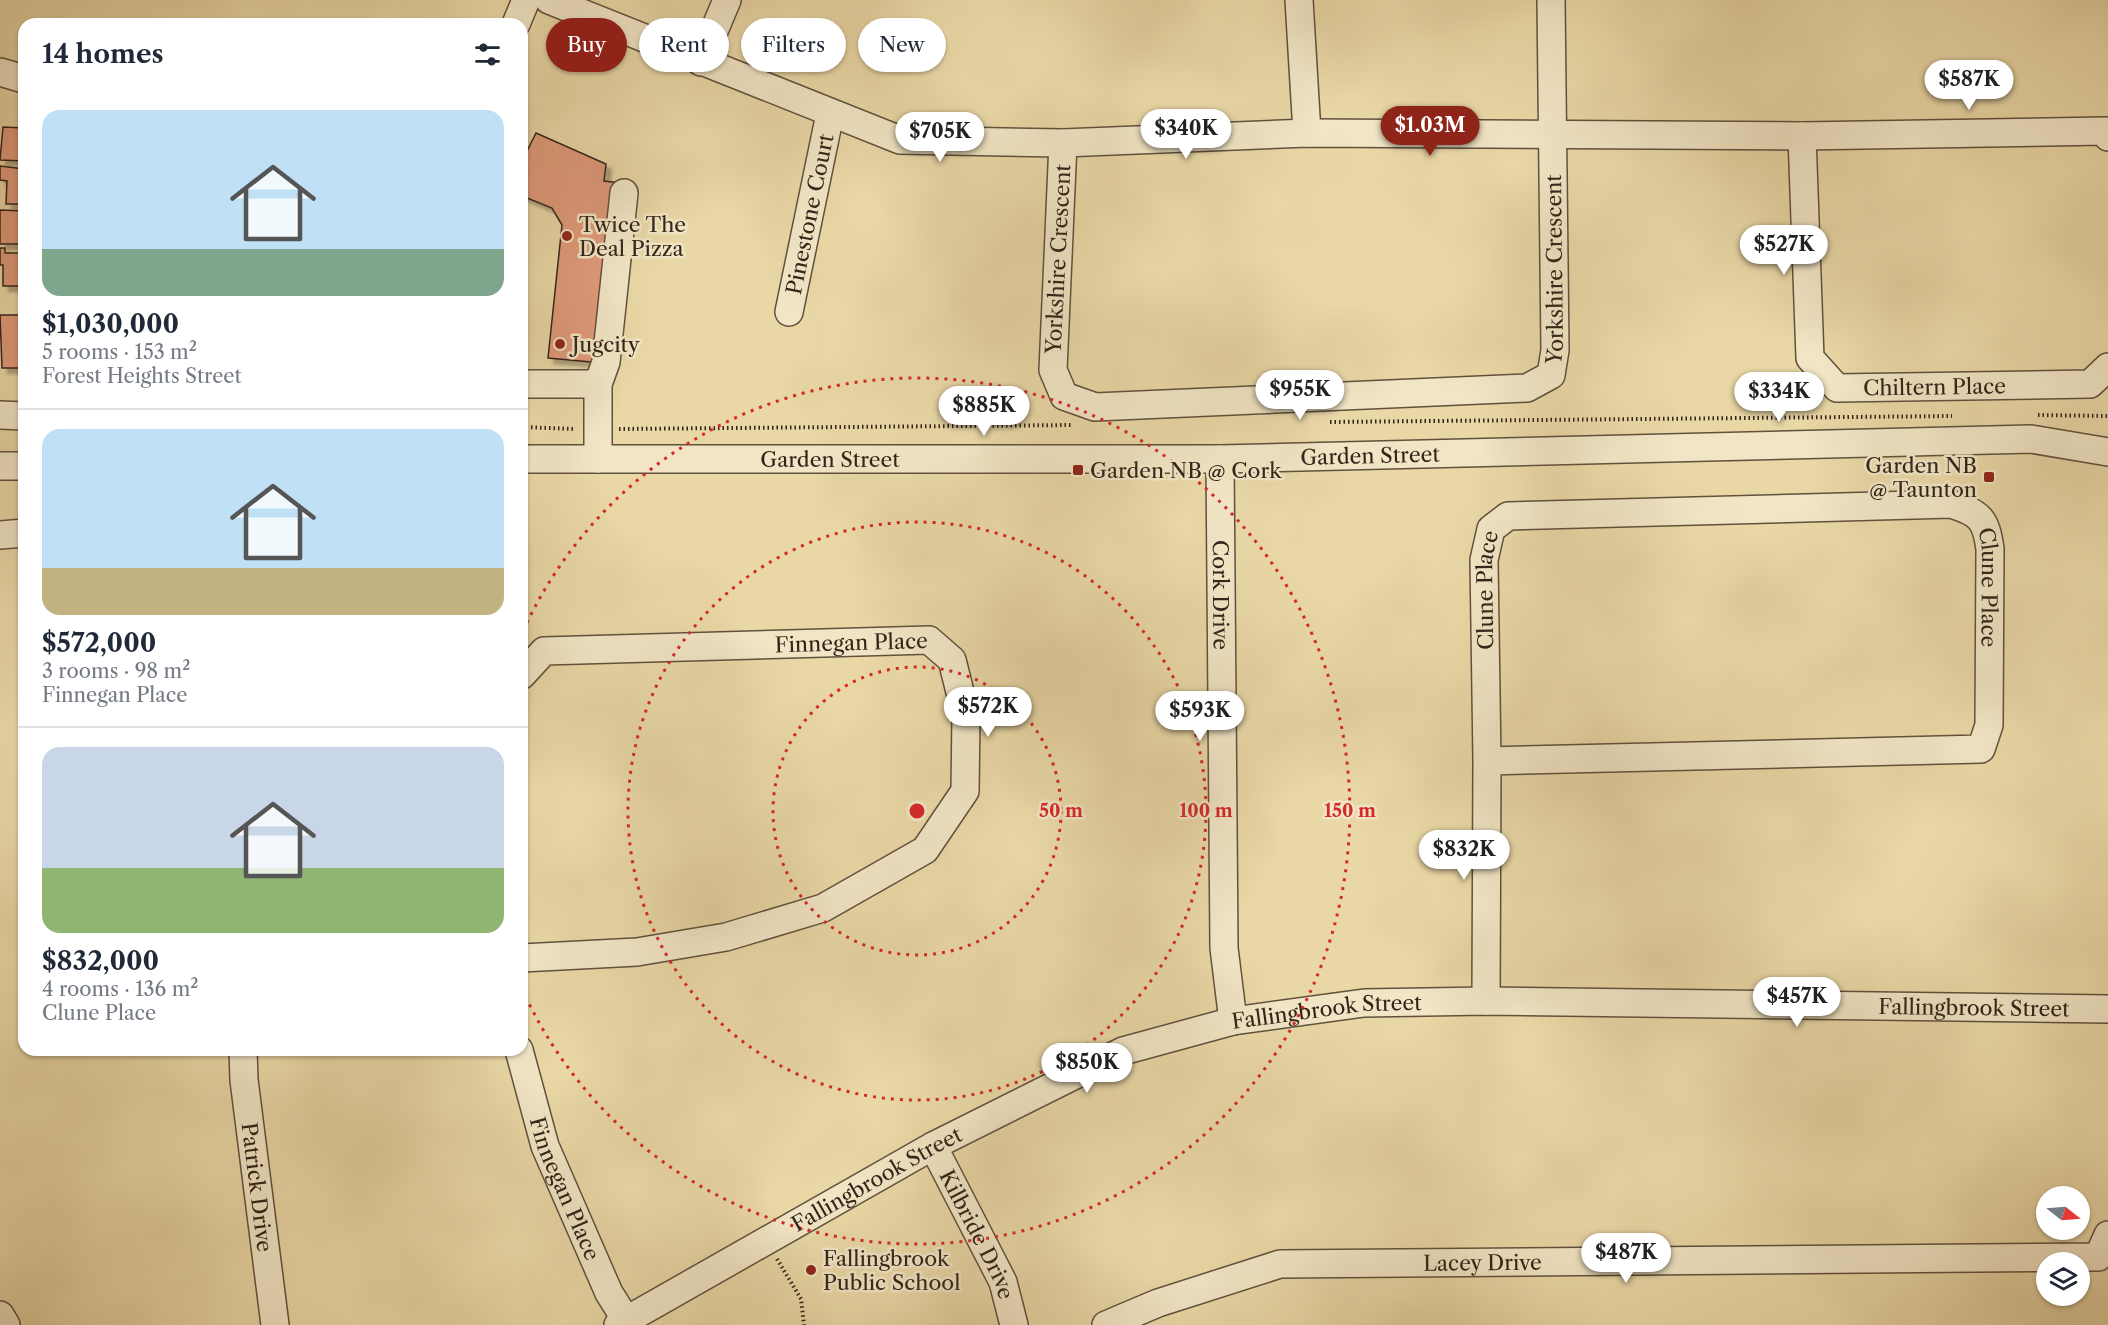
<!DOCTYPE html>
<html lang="en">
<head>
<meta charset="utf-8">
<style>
	:root { --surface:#fff; --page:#f2f2f3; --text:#1f2937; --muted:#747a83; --line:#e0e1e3; --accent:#8f2418 }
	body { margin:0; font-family:"Libre Caslon Text",serif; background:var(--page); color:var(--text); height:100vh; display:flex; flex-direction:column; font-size:22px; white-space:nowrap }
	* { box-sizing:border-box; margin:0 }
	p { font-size:20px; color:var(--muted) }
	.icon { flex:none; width:33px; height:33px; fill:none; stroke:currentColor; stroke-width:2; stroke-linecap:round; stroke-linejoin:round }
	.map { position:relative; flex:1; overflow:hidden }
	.side { position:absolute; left:18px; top:18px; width:510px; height:1038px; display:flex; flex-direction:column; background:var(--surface); border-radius:18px; box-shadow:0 2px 4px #0004 }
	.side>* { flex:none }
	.guide { position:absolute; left:546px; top:18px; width:570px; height:54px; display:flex; gap:12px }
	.needle { width:39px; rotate:107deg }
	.tools { position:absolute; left:2036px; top:1186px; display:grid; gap:12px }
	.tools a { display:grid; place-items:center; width:54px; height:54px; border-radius:50%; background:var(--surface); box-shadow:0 2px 4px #0004; font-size:30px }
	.price { position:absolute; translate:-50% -51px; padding:0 14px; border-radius:21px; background:#fff; color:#222; font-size:20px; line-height:39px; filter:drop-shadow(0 2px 3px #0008) }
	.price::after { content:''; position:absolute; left:50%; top:36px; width:18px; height:14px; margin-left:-9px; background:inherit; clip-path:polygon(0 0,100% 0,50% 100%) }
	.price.selected { background:var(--accent); color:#fff }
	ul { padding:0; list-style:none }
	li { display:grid; align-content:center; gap:12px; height:318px; padding:0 24px }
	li+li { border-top:2px solid var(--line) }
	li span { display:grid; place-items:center; height:186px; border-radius:18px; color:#555 }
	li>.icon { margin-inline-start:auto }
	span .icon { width:108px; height:108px; fill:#fffc; stroke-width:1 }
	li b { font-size:26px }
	h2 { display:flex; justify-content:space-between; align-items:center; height:72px; padding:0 24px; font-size:26px }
	.pill { padding:0 21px; border-radius:27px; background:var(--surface); box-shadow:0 2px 4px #0004; font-size:21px; line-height:54px }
	.pill.selected { background:var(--accent); color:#fff }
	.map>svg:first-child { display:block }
</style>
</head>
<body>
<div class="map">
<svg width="2108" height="1325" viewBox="0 0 2108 1325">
	<defs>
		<filter id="shadow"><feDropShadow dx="5.5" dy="5.5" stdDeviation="1.5" flood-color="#0004"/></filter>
	</defs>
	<rect width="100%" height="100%" fill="#e9d7a6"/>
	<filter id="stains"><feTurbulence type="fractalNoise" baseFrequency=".00333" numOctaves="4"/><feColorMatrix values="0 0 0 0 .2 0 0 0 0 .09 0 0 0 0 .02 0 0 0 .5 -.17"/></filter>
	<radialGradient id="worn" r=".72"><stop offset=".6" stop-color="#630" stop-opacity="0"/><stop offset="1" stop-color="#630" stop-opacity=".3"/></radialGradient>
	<path fill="#df9979" stroke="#33241a" stroke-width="1.5" filter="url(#shadow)" d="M3,127L24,128V161L0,160Z
		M536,133L606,164L604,181L621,183L604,351L591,362L548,358L562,225L552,208L522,196V161Z
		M0,166L24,169V204H6L7,181L0,180Z
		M0,210L24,211V244H0Z
		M0,248H5V253H24V286H3V265H0Z
		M0,315H22V368H2Z"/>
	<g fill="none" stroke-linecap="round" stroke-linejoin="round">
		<defs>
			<g id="minor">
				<path d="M549,0L900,140L1063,143L1307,133L1802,136L2105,131L2108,137"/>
				<path d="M1299,0L1307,133"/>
				<path d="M516,24L526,0"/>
				<path d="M701,62L727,0"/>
				<path d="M0,72L24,79"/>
				<path id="s1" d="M1802,136L1810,358L1837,388L2090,384L2108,367"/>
				<path id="s2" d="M1063,143L1053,370L1064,396L1095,407L1527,388L1551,375L1555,350L1551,0"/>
				<path id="s3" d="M789,312L830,114"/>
				<path d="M522,384H598V459"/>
				<path d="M598,384L606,362L624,193"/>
				<path d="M0,415L24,416"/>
				<path id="s4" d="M522,459H1220L2031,439L2108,452"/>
				<path id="s5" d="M1220,459L1224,948L1233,1021"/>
				<path d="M0,466H24"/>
				<path d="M0,535L24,533"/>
				<path id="s6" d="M522,675L544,651L929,640L952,660L966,716L965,791L925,850L823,908L726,937L637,952L522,958"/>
				<path id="s7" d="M1486,1001L1487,761L1484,560L1491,529L1508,516L1951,504C1979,513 1986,518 1990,549L1989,725L1981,749L1487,761"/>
				<path id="s8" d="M243,1050L244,1080L275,1325"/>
				<path id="s9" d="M519,1050L545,1146L609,1293L626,1320"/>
				<path id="s10" d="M933,1146L1003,1282L1014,1325"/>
				<path d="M0,1315L6,1325"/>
				<path id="s11" d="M618,1325L933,1146L1123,1051L1233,1021L1364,1003L1486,1001L2108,1009"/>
				<path id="s12" d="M1106,1325L1158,1303L1280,1264L2098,1257L2108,1235"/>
			</g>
		</defs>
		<use href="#minor" stroke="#60513d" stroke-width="30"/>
		<path stroke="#33241a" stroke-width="4" stroke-dasharray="1.5 3" stroke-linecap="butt" d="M2038,415L2108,416
			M1330,422L1952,416
			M522,427L575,429
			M619,429L1073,425
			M777,1259L801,1299L804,1325"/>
		<use href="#minor" stroke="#f1e5c5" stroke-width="27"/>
	</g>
	<g fill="none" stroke="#d62828" stroke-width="3" stroke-dasharray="3 6">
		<circle cx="917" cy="811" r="144"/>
		<circle cx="917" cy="811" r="289"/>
		<path d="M523 631A433 433 0 1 1 523 991"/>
	</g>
	<g fill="#8f2418" stroke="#f1e5c5" stroke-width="2">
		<circle cx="567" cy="236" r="6"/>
		<circle cx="560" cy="344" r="6"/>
		<rect x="1072" y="464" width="12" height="12" rx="3"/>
		<rect x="1983" y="471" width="12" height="12" rx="3"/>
		<circle cx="811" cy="1270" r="6"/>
	</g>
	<g text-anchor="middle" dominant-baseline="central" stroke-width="5" stroke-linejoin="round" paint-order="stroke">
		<g font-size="21" fill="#33241a" stroke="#f1e5c5">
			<text stroke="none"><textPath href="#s3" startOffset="100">Pinestone Court</textPath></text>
			<text transform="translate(1058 259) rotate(-87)">Yorkshire Crescent</text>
			<text stroke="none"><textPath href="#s2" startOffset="854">Yorkshire Crescent</textPath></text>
			<text stroke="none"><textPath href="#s1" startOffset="360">Chiltern Place</textPath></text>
			<text stroke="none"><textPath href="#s4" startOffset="848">Garden Street</textPath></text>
			<text stroke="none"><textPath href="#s4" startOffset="308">Garden Street</textPath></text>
			<text stroke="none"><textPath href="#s7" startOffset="1041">Clune Place</textPath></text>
			<text stroke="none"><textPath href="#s7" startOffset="411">Clune Place</textPath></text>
			<text stroke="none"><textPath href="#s5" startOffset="136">Cork Drive</textPath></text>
			<text stroke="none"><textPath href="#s6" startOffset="340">Finnegan Place</textPath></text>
			<text stroke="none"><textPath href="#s11" startOffset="1431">Fallingbrook Street</textPath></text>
			<text stroke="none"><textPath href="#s11" startOffset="783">Fallingbrook Street</textPath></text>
			<text stroke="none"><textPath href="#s11" startOffset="297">Fallingbrook Street</textPath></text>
			<text stroke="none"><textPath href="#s9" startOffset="146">Finnegan Place</textPath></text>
			<text stroke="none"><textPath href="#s8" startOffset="138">Patrick Drive</textPath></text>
			<text stroke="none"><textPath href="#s10" startOffset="99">Kilbride Drive</textPath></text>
			<text stroke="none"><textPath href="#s12" startOffset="387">Lacey Drive</textPath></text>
		</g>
		<g font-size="21" fill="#33241a" stroke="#f1e5c5" text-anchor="start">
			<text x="579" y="224">Twice The<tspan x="579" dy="24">Deal Pizza</tspan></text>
			<text x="572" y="344">Jugcity</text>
			<text x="1977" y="465" text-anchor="end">Garden NB<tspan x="1977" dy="24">@ Taunton</tspan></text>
			<text x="1090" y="470">Garden NB @ Cork</text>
			<text x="823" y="1258">Fallingbrook<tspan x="823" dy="24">Public School</tspan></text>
		</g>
	</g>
	<circle cx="917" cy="811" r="9" fill="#d62828" stroke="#f1e5c5" stroke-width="3"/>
	<g font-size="18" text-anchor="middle" font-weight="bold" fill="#d62828" stroke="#f1e5c5" stroke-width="5" stroke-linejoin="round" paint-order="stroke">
		<text x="1061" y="817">50 m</text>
		<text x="1206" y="817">100 m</text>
		<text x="1350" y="817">150 m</text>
	</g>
	<rect width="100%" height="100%" filter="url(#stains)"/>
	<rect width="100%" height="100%" fill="url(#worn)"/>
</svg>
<div class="tools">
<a><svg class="needle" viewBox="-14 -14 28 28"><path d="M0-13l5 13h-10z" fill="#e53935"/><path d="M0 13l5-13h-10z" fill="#747a83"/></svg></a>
<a><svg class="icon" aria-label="layers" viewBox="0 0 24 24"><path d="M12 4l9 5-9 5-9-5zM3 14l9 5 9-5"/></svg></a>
</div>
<b class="price" style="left:1969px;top:111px">$587K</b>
<b class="price selected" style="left:1430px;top:157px">$1.03M</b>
<b class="price" style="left:1186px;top:160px">$340K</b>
<b class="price" style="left:940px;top:163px">$705K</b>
<b class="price" style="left:1784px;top:276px">$527K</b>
<b class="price" style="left:1300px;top:421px">$955K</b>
<b class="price" style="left:1779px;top:423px">$334K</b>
<b class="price" style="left:984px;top:437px">$885K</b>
<b class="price" style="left:988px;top:738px">$572K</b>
<b class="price" style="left:1200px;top:742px">$593K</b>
<b class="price" style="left:1464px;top:881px">$832K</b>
<b class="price" style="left:1797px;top:1028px">$457K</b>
<b class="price" style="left:1087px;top:1094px">$850K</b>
<b class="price" style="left:1626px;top:1284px">$487K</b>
<div class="guide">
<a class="pill selected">Buy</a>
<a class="pill">Rent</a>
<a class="pill">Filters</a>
<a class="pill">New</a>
</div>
<section class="side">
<h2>14 homes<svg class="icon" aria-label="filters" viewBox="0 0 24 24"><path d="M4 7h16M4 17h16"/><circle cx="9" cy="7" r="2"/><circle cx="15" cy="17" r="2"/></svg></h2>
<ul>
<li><span style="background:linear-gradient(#bfe0f5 75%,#7fa58c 0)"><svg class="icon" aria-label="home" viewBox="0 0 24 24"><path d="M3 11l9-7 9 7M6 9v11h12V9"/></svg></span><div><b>$1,030,000</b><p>5 rooms · 153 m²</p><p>Forest Heights Street</p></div></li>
<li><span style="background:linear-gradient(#bfe0f5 75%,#c2b280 0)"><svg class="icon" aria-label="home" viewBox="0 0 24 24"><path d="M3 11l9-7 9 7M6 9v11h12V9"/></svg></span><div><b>$572,000</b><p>3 rooms · 98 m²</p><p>Finnegan Place</p></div></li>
<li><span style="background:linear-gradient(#c9d6e8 65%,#8fb573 0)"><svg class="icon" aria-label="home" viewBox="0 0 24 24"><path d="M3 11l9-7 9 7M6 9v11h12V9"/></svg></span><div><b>$832,000</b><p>4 rooms · 136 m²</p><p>Clune Place</p></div></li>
</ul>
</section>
</div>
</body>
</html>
